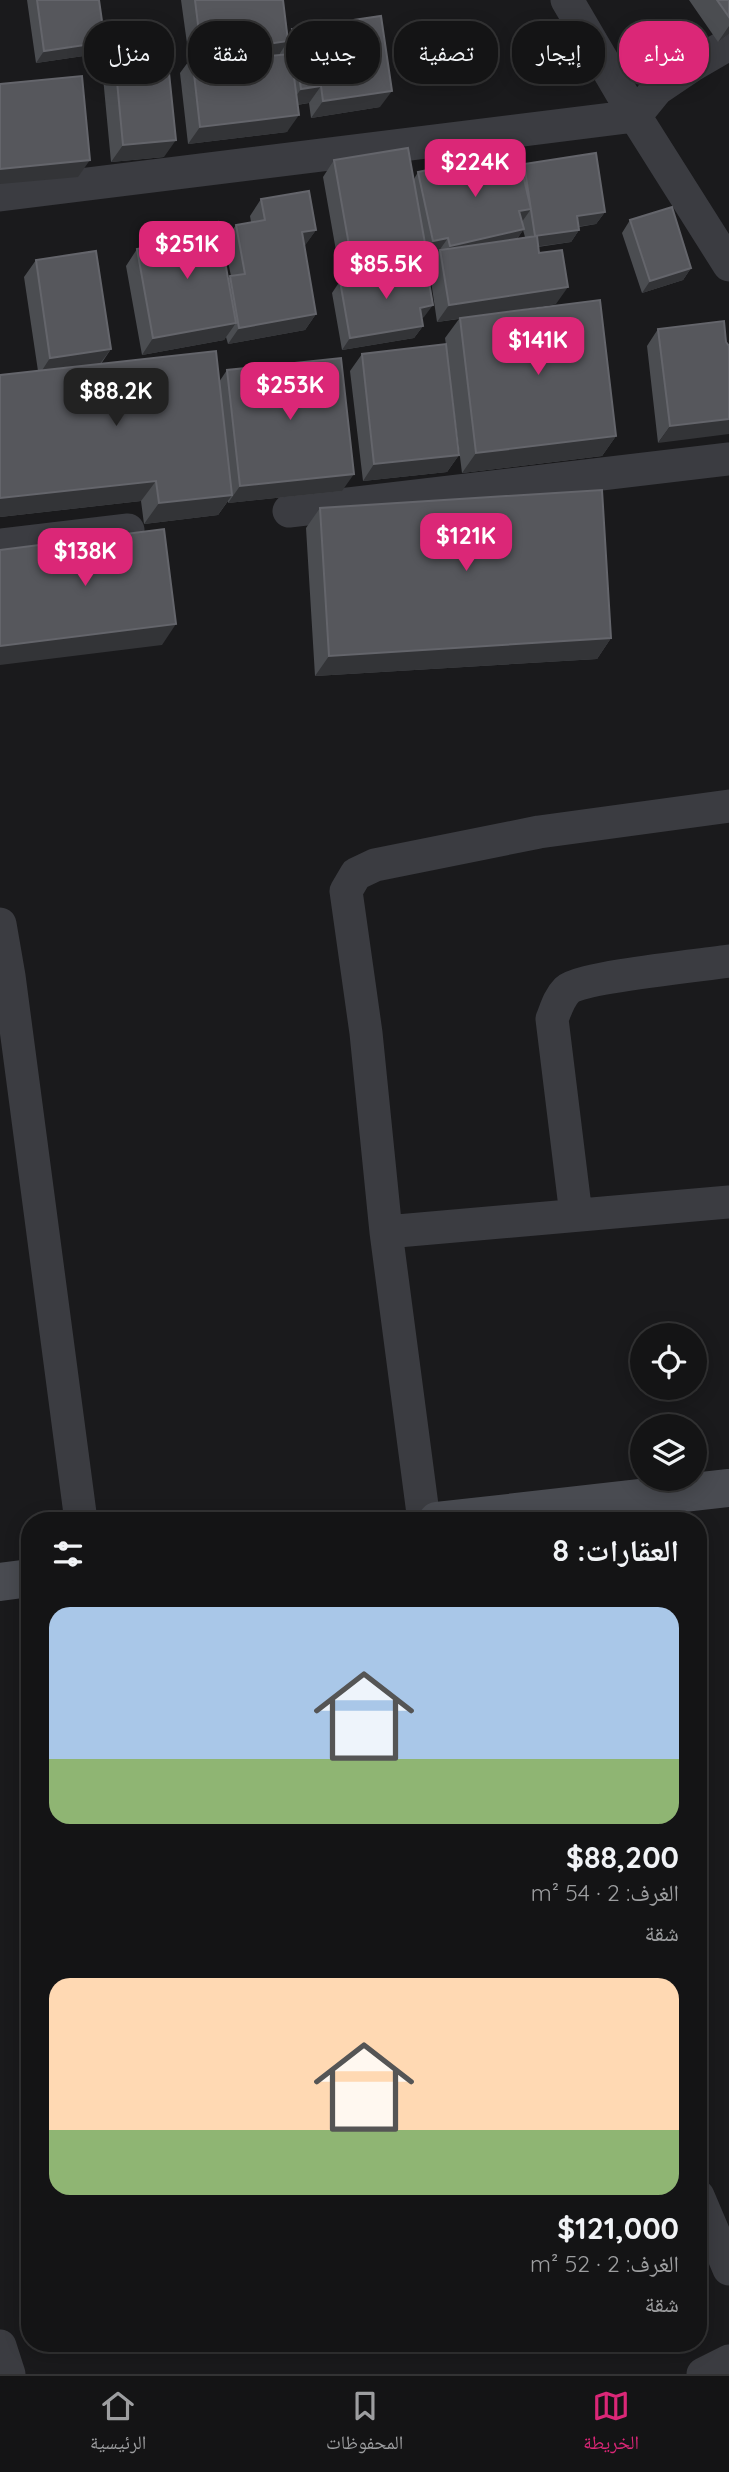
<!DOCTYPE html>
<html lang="ar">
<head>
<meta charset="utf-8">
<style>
	:root { --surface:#141415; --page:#1d1d1e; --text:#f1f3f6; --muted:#9d9ea0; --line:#333334; --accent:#db2777 }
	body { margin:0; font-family:Quicksand,"Noto Naskh Arabic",sans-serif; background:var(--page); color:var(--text); direction:rtl; height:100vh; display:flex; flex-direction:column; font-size:26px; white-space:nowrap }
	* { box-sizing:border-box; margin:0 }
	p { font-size:23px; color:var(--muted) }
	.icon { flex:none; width:38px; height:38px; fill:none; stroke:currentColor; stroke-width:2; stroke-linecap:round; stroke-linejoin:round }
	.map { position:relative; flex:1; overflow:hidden; direction:ltr }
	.drawer { position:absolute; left:21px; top:1512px; width:686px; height:840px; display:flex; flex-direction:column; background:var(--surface); border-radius:28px; box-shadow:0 4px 18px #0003,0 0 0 2px var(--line); direction:rtl }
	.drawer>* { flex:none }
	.hud { position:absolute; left:21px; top:21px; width:688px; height:63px; direction:rtl; display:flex; gap:14px }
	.fabs { position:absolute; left:630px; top:1323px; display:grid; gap:14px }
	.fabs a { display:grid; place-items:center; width:77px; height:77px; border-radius:50%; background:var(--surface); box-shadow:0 4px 18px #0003,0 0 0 2px var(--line); font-size:35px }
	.price { position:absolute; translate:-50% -60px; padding:0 16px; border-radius:14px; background:var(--accent); color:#fff; font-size:23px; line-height:46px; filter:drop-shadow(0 2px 4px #0008) }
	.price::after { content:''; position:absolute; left:50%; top:42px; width:21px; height:16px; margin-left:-10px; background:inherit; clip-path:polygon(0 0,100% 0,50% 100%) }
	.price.on { background:#222; color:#fff }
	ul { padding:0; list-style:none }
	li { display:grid; align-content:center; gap:14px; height:371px; padding:0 28px }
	li span { display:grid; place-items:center; height:217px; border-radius:21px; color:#555 }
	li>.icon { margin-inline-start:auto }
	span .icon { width:126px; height:126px; fill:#fffc; stroke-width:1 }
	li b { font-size:30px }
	h2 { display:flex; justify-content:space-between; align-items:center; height:84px; padding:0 28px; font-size:30px }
	.tag { padding:0 24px; border-radius:28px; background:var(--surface); box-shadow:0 4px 18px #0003,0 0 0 2px var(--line); font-size:24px; line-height:63px }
	.tag.on { background:var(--accent); color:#fff }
	.tab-bar { display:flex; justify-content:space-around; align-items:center; height:98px; border-top:2px solid var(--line); background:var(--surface); font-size:19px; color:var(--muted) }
	.tab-bar a { display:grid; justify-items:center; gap:4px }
	.tab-bar .on { color:var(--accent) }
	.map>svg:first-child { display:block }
</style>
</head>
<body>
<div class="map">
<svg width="729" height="2374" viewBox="0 0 729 2374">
	<rect width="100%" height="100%" fill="#1a1a1c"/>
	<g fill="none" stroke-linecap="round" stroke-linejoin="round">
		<path stroke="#3b3c41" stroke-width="33" d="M567,0L635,116L729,265
			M0,195L635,116L657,89L691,66L729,44
			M289,511L729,459
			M0,545L128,530
			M0,924L9,976L81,1521
			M576,1215L552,1019C556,1009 559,998 567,990C581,977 703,965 729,961
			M386,1232L729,1202
			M424,1521L386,1232L366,1033L346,891L356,874L375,865L539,832L729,806
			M698,2196L729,2269
			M0,2346L9,2374
			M703,2374L729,2361"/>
		<path stroke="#494b51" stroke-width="38" d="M437,1521L729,1488
			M0,1582L30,1578"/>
	</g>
	<path fill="#4b4d51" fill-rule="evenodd" d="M27,0H99L97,54L36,63Z
		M181,0H283L288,36L292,29L380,107L311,118L309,103L297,105L287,132L188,144L180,73L191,58H189Z
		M689,0H729V34L718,42Z
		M113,39L164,157L111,162L101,56Z
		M334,160L414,179L418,172L517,173L524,164L605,212L596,224L579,227V230L571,242L538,247L539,253L556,304L502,312L616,436L602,456L462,473L449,369L459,455L447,472L363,481L350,371L362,354L446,345L445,338L459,319L437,322L429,267L436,256V255L421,258V256L413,266L424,317L421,318L423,326L414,338L342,350L332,293L340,281L390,273L392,270L341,279L323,177ZM523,230L525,237L517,239Z
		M261,199L316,230L304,246L316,314L305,330L228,344L226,337L224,340L142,355L126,266L137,249L146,247L156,233L228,279L231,276L224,242L236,225L251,222L250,216Z
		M630,220L691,268L683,280L642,293L622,233Z
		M36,260L111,349L101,364L219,382L227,370L342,491L228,503V501L218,515L144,524L141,501L0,517V375L38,371L24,277Z
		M658,329L729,346L658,443L647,346Z
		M320,508L611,638L597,659L315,676L306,528Z"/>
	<path fill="#333437" d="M729,26V34L718,42Z
		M246,36L234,53L192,56L191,58H189L200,41Z
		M288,41L277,58L236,63L248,47Z
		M105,42L97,54L36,63L44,51Z
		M321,86L309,103L289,106L301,89Z
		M392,91L380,107L311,118L323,101Z
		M299,115L287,132L188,144L200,127Z
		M176,140L164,157L111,162L123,145Z
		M90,160L78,177L0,184V169Z
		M531,209L519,226V211Z
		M605,212L596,224L568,228L577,216Z
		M524,229L512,246L442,258L450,246Z
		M316,230L304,247L302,232Z
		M579,230L571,242L526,248L535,236Z
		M448,238L436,255L421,258L433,241Z
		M426,249L414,266L395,270L396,264L392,270L341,279L352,262Z
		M691,268L683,280L642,293L650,281Z
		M568,287L556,304L437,322L449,305Z
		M433,305L424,317L411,320L420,308Z
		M316,314L305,330L228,344L239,328Z
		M236,323L224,340L142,355L153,338Z
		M423,326L414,338L342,350L350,338Z
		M111,349L99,365L39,375L50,358Z
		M729,419V434L658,443L670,426Z
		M616,436L602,456L462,473L476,453Z
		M459,455L447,472L363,481L374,464Z
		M354,474L342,491L228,503L240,486Z
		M156,481L141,501L0,517V498Z
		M232,495L218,515L144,524L159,503Z
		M176,624L162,645L0,665V646Z
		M611,638L597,659L315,676L329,656Z"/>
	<path fill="#56575c" stroke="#64656b" stroke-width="2" d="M37,0H99L105,42L44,51Z
		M195,0H283L288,41L248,47L246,36L200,41Z
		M717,0H729V17Z
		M381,16L392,91L323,101L321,86L301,89L292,29Z
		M165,34L176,140L123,145L113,39Z
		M268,47L269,56L291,54L299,115L200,127L192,56Z
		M82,76L90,160L0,169V84Z
		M408,148L426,249L352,262L334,160Z
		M512,152L518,176L523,175L531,209L519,211L524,229L450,246L448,238L433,241L418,172Z
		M596,153L605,212L577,216L579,230L535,236L524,164Z
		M309,191L316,230L302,232L316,314L239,328L230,276L245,274L236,225L265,220L261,199Z
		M672,207L691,268L650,281L630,220Z
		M218,222L236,323L153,338L137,249L158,245L156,233Z
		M537,236L539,253L562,250L568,287L449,305L440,250Z
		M96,251L111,349L50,358L36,260Z
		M412,261L415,273L427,271L433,305L420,308L423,326L350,338L340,281L394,273L396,264Z
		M600,300L616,436L476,453L460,318Z
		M724,321L726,342L729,346V419L670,426L658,329Z
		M446,344L459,455L374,464L362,354Z
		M216,351L232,495L159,503L156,481L0,498V375Z
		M341,358L354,474L240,486L227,370Z
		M602,490L611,638L329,656L320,508Z
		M164,529L176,624L0,646V550Z"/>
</svg>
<div class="fabs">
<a><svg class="icon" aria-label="locate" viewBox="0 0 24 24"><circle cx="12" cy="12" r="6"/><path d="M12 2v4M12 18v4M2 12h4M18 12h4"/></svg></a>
<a><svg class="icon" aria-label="layers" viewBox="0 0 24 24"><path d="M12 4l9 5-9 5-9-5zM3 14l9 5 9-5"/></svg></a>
</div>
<b class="price" style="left:475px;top:199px">$224K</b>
<b class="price" style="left:187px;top:281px">$251K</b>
<b class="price" style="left:386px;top:301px">$85.5K</b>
<b class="price" style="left:538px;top:377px">$141K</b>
<b class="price" style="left:290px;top:422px">$253K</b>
<b class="price on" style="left:116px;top:428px">$88.2K</b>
<b class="price" style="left:466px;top:573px">$121K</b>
<b class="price" style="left:85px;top:588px">$138K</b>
<div class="hud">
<a class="tag on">شراء</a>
<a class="tag">إيجار</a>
<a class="tag">تصفية</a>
<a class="tag">جديد</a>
<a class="tag">شقة</a>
<a class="tag">منزل</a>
</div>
<section class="drawer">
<h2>العقارات: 8<svg class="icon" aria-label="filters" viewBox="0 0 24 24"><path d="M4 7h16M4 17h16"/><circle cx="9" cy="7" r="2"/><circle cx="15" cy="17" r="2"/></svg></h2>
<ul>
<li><span style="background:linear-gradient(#a9c7e8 70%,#8fb573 0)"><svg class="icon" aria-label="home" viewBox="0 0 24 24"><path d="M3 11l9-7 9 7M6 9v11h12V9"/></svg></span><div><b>$88,200</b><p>الغرف: 2 · 54 m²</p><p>شقة</p></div></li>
<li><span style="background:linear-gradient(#ffd9b3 70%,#8fb573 0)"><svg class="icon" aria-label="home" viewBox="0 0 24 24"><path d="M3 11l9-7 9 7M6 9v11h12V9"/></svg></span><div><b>$121,000</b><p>الغرف: 2 · 52 m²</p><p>شقة</p></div></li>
</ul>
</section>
</div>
<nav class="tab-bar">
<a class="on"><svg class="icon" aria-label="map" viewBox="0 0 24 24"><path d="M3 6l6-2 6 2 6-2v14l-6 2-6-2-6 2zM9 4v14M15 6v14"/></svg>الخريطة</a>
<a><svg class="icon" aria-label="saved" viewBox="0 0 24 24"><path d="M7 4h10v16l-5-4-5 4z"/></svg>المحفوظات</a>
<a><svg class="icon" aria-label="home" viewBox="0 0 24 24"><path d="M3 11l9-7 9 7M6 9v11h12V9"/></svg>الرئيسية</a>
</nav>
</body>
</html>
